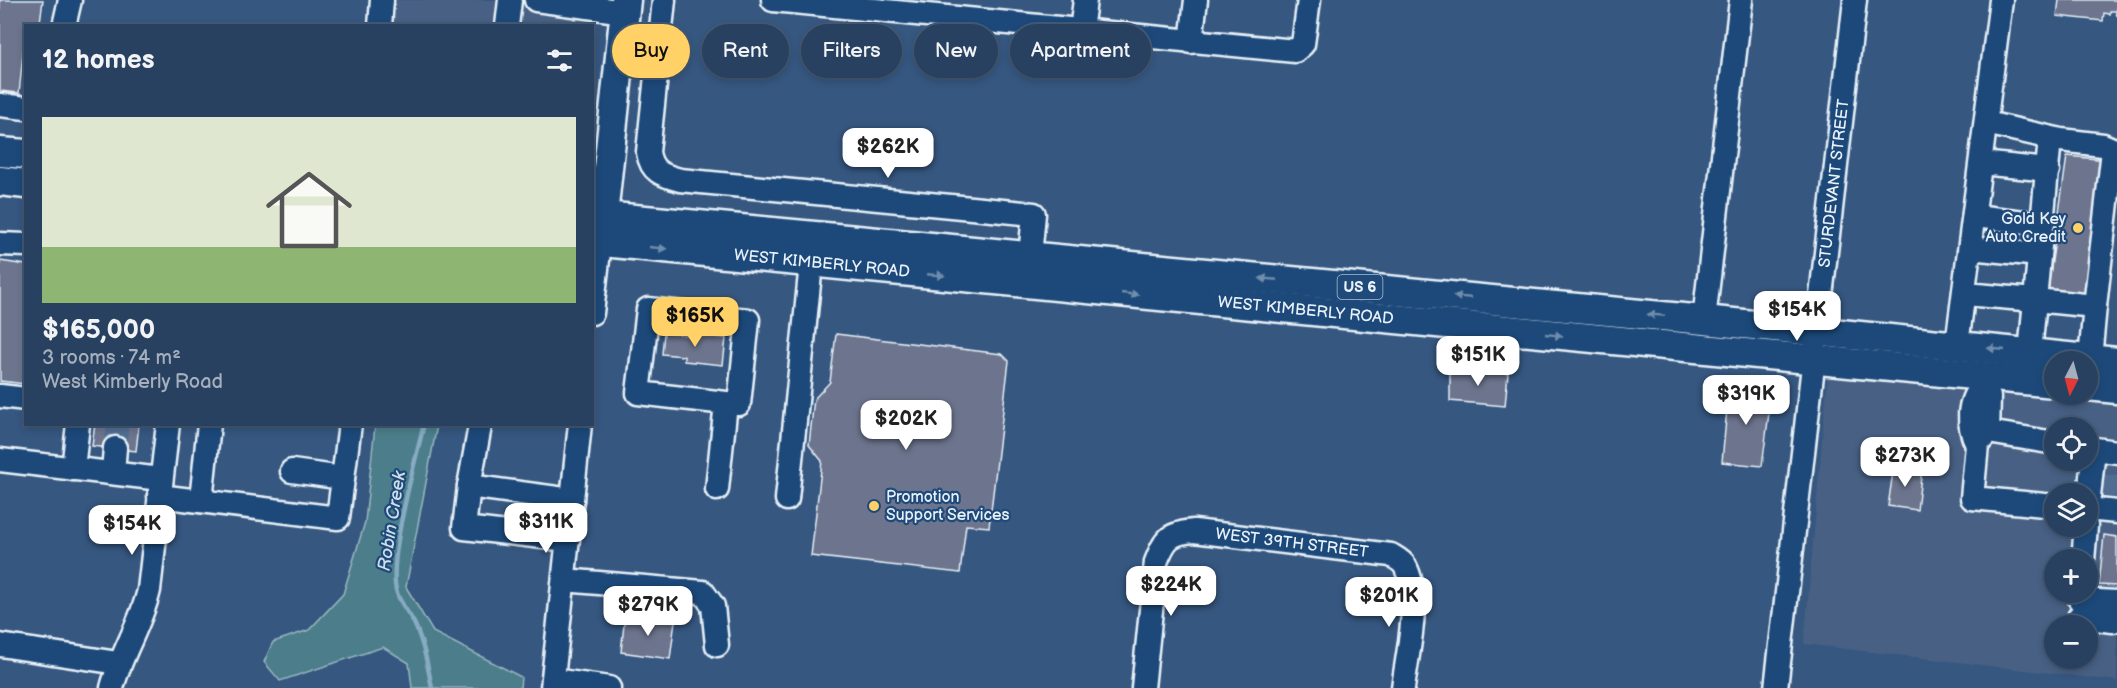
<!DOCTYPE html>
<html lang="en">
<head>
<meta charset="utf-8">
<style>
	:root { --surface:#284160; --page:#344c69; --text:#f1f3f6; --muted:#a5afbd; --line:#445a75; --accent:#ffd166 }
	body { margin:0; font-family:"Balsamiq Sans",sans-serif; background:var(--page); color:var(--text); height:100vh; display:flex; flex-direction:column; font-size:22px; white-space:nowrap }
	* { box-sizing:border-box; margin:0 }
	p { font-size:20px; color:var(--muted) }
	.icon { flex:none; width:33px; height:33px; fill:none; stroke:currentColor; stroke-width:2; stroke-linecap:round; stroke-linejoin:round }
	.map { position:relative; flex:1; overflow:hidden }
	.panel { position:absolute; left:24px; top:24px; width:570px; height:402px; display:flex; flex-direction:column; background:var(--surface); border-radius:0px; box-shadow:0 3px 9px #0003,0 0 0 2px var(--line) }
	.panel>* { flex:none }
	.top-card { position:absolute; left:612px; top:24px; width:570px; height:54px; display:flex; gap:12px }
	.needle { width:39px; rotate:186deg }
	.fabs { position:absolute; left:2044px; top:351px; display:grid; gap:12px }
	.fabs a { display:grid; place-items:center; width:54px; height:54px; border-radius:50%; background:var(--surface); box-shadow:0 3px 9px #0003,0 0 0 2px var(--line); font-size:30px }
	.price { position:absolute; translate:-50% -51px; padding:0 14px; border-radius:12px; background:#fff; color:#222; font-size:20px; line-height:39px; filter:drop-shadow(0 2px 3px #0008) }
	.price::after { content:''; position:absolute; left:50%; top:36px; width:18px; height:14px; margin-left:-9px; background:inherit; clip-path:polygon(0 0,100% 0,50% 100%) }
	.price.active { background:var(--accent); color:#111 }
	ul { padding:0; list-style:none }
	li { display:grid; align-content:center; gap:12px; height:318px; padding:0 18px }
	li+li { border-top:2px solid var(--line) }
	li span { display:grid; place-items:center; height:186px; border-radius:0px; color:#555 }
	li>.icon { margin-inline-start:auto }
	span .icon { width:108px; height:108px; fill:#fffc; stroke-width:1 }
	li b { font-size:26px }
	h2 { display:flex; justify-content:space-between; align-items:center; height:72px; padding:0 18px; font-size:26px }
	.tag { padding:0 21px; border-radius:27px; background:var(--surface); box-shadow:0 3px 9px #0003,0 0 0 2px var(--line); font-size:21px; line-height:54px }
	.tag.active { background:var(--accent); color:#111 }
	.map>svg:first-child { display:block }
</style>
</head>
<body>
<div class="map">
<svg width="2117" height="688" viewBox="0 0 2117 688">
	<rect width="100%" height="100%" fill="#365780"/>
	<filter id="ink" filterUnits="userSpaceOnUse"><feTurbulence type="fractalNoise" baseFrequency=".0167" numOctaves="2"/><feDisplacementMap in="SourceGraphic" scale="12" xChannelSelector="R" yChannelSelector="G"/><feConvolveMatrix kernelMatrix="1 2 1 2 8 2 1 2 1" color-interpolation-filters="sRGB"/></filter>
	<g filter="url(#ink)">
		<path fill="#466084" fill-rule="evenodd" d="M388,0H599L593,55L592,26H385Z
			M1828,372L2117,399V681L1804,644ZM2055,428H2088V460H2055ZM2055,494H2088V526H2055ZM2055,560H2088V592H2055ZM2055,626H2088V658H2055Z"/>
		<path fill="#4c7e8a" stroke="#9ab8c1" stroke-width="1.5" d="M375,425H437L406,587L433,632L521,677L520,688H412L409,663L383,647L280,681L264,662L273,642L309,630L343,594L365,522Z"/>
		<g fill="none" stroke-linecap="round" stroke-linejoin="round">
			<path stroke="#86abc3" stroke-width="4.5" d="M574,26L576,16
				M424,424C416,458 386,565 397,593C401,605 410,614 415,625C424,645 428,667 432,688"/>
		</g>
		<path fill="#6d758e" stroke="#e8f1f8" stroke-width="1.5" d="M0,0H43L40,22L27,21L26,26L19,93L0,91Z
			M2059,0H2117V16L2116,11H2110V14L2104,13L2103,21L2057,16Z
			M2067,156L2107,160L2092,300L2047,296Z
			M0,261L26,265V384L0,381Z
			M664,333L726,338L723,365L684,361V356L662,354Z
			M836,334L1002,354L1009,361L989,527L966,525L960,573L811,556L822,461L809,445L814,399L830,382Z
			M1450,368L1508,373L1505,406L1450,401Z
			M1729,387L1772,390L1762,466L1722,462Z
			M95,424H139L136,451L92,446Z
			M1894,465L1922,469L1917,510L1888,506Z
			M2104,535L2117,537V586L2099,585Z
			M625,615L675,621L670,659L621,652Z"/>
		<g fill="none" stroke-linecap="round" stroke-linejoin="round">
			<path stroke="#516e92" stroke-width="22" stroke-dasharray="22 11" stroke-linecap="butt" d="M115,448L118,424
				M2112,497L2115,470"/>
			<defs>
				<g id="minor">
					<path d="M536,0L625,12"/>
					<path d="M664,0L648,152C651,172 662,175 680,180L1034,214L1030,256"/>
					<path d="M773,0L1295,51L1303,44L1309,0"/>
					<path d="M64,26L70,0"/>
					<path d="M380,26L382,0"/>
					<path d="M507,26L510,0"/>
					<path d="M1081,31L1085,0"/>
					<path d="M1191,42L1196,0"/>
					<path d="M0,105L26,108"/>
					<path d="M1986,123L2061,140L2103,145L2117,151"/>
					<path d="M1981,163L2048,170"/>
					<path d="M1974,216L2043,224"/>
					<path d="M0,244L26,245"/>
					<path d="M1970,248L2039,255"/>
					<path d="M1965,294L2035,300L2050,138"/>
					<path d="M2095,306L2113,150"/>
					<path d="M592,313L600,242"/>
					<path d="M1704,320L1741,0"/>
					<path d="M1957,345L2001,0"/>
					<path d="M2030,353L2035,300L2095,306L2090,359"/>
					<path d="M1982,386L1989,397L1988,432L1977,445C1967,426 1967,401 1982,386Z"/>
					<path d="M0,396L26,399"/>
					<path d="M1988,432L2055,443"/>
					<path d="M1977,445L1972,498L2055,506"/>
					<path d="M2088,448L2117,452"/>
					<path d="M0,460L161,479"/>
					<path d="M73,469L78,424"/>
					<path d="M292,471L343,478"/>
					<path d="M113,472L115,448"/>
					<path d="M469,486L480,426"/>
					<path d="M717,489L726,403L638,393L648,309L748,320L739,404L726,403"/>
					<path d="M159,496L338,518L350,424"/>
					<path d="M787,499L811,264"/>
					<path d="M201,501L209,424"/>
					<path d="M2088,505L2094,449"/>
					<path d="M2088,509L2117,512"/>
					<path d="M568,540L464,528L469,486L572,500"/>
					<path d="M2083,560L2086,526"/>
					<path d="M564,580L703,592L713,606L717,645"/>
					<path d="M2080,600L2116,602"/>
					<path d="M2079,617L2113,621"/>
					<path d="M0,645L118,663"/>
					<path d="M553,680L609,688"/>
					<path d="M112,688C121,653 141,625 149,590L168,424"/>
					<path d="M552,688L580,424"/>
					<path id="s1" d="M1143,688L1156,562C1165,539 1169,533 1194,531L1391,555C1396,558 1402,561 1405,566C1422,597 1407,654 1403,688"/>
					<path id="s2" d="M1776,688L1855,0"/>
				</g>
				<g id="major">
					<path d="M0,152L26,154"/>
					<path d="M0,181L26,184"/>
					<path d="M592,215L1704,320L2117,362"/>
					<path d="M601,234L626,0"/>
					<path id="s3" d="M592,241L2055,383"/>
					<path d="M2088,386L2117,389"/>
				</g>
			</defs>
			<use href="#minor" stroke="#e8f1f8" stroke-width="27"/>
			<use href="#major" stroke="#e8f1f8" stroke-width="33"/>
			<use href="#minor" stroke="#1f4a7a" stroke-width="22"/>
			<use href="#major" stroke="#1f4a7a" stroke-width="28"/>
		</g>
		<defs><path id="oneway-solid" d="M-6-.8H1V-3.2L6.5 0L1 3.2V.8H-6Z" transform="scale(1.5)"/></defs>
		<g fill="#6f8dac">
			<use href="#oneway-solid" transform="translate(658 248) rotate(6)"/>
			<use href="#oneway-solid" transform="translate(936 275) rotate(5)"/>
			<use href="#oneway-solid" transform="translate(1268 279) rotate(-175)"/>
			<use href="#oneway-solid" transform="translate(1130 294) rotate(6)"/>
			<use href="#oneway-solid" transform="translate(1462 297) rotate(-175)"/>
			<use href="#oneway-solid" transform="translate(1656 315) rotate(-175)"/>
			<use href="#oneway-solid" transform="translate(1554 335) rotate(6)"/>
			<use href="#oneway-solid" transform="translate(1996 349) rotate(-174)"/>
		</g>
	</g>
	<g fill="#ffd166" stroke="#1f4a7a" stroke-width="2">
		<circle cx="2078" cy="228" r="6"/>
		<circle cx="874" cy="506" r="6"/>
	</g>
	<g text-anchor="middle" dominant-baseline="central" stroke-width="4.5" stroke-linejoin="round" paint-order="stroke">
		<rect fill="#1f4a7a" stroke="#acbfd2" stroke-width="1.5" x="1337.5" y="275" width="45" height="24" rx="4.5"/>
		<g font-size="15" font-weight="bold" fill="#e8f1f8">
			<text x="1360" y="287">US 6</text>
		</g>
		<g font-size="16" fill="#e8f1f8" stroke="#1f4a7a">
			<text stroke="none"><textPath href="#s2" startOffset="508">STURDEVANT STREET</textPath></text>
			<text stroke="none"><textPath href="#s3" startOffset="231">WEST KIMBERLY ROAD</textPath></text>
			<text stroke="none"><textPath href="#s3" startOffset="717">WEST KIMBERLY ROAD</textPath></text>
			<text stroke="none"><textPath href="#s1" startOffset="279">WEST 39TH STREET</textPath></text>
		</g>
		<g font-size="16" fill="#e8f1f8" stroke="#1f4a7a" text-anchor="end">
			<text x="2066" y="219">Gold Key<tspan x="2066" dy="18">Auto Credit</tspan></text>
			<text x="886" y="497" text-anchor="start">Promotion<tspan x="886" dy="18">Support Services</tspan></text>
		</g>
		<g font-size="18" font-style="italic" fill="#cfe0eb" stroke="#1f4a7a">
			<text transform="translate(392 521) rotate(-81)">Robin Creek</text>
		</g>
	</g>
</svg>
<div class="fabs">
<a><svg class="needle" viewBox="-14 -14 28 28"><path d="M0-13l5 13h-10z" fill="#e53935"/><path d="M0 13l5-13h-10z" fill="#a5afbd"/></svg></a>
<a><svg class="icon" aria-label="locate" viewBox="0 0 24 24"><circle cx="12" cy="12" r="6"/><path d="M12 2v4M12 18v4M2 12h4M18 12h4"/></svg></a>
<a><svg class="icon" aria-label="layers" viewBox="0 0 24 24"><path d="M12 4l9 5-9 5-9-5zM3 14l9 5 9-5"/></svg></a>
<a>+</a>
<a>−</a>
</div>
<b class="price" style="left:888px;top:179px">$262K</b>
<b class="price" style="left:1797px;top:342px">$154K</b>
<b class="price active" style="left:695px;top:348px">$165K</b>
<b class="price" style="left:1478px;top:387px">$151K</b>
<b class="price" style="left:1746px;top:426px">$319K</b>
<b class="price" style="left:906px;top:451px">$202K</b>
<b class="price" style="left:1905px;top:488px">$273K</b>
<b class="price" style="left:546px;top:554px">$311K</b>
<b class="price" style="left:132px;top:556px">$154K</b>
<b class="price" style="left:1171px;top:617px">$224K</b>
<b class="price" style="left:1389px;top:628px">$201K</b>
<b class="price" style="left:648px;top:637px">$279K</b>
<div class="top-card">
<a class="tag active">Buy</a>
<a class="tag">Rent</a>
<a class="tag">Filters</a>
<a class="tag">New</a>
<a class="tag">Apartment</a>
</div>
<section class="panel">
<h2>12 homes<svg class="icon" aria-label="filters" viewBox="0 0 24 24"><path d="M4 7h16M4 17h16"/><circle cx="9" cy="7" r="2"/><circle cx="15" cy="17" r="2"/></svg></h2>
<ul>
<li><span style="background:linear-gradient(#dfe7d0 70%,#8fb573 0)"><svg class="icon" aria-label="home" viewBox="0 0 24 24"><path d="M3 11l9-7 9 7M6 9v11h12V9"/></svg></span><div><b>$165,000</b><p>3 rooms · 74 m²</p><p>West Kimberly Road</p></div></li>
</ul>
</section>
</div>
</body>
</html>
